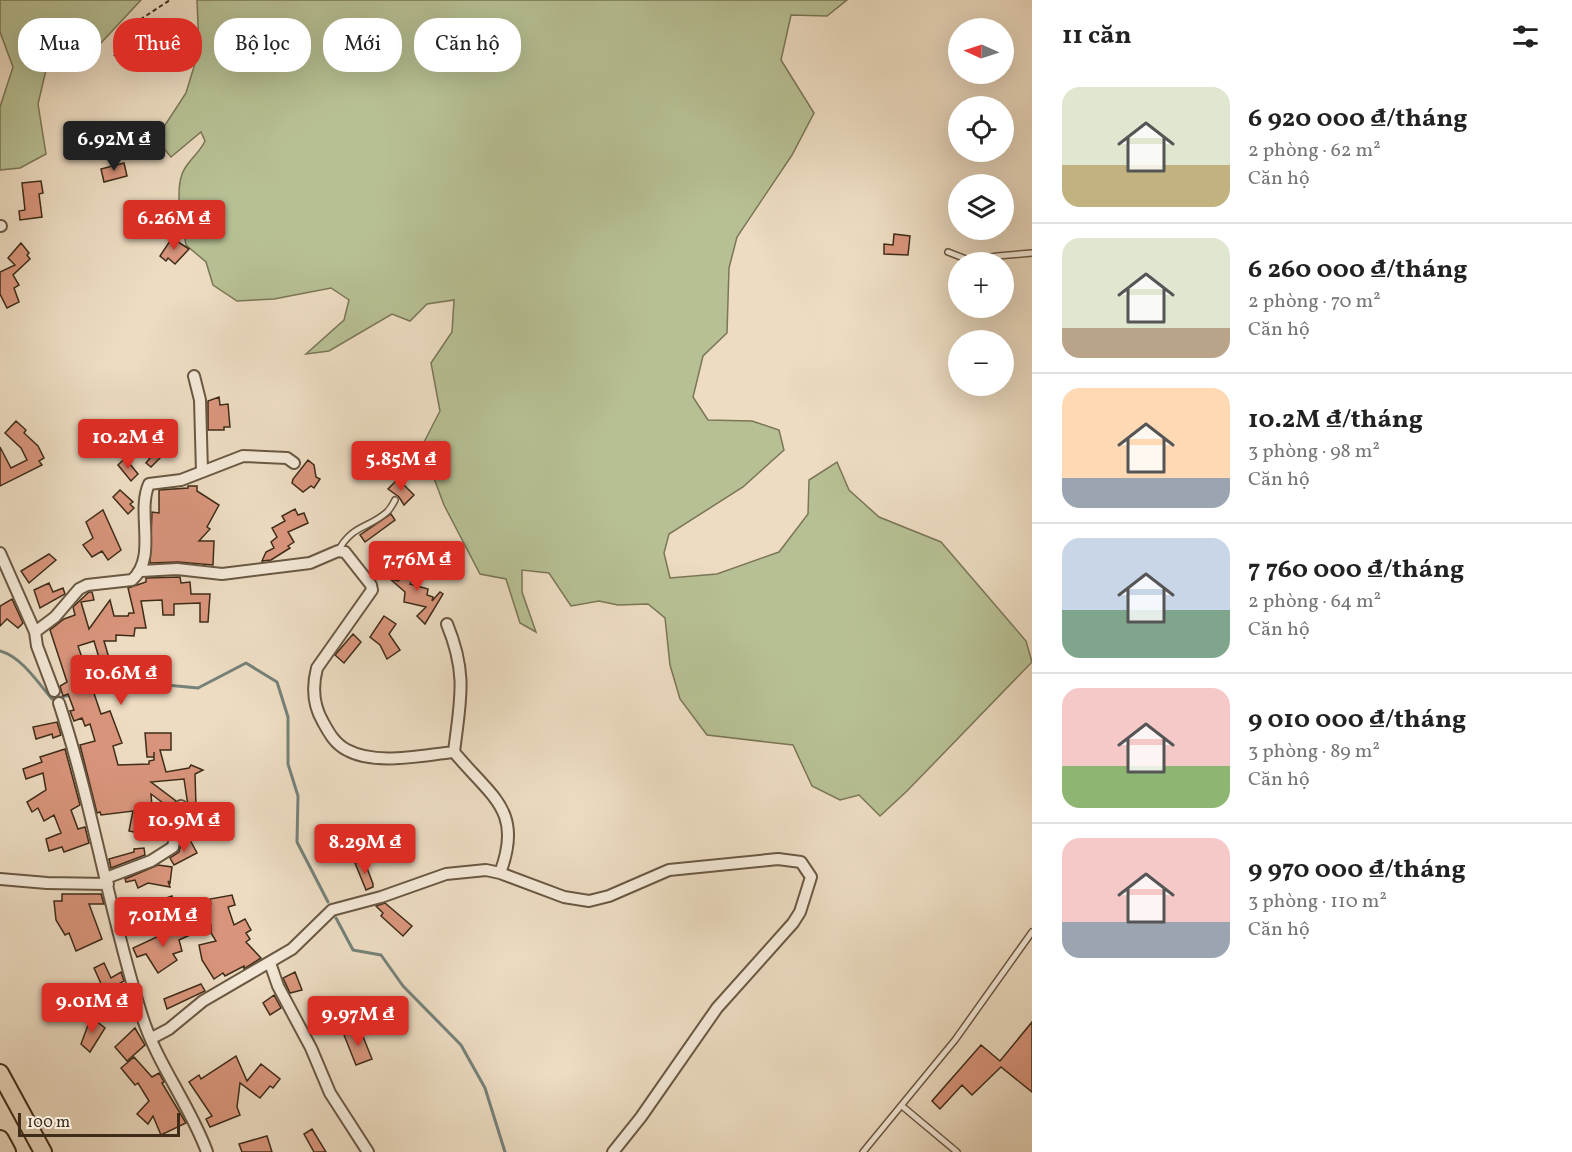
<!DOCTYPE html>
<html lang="vi">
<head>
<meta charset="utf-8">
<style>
	:root { --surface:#fff; --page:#f2f2f2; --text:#222; --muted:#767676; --line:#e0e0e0; --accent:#d93025 }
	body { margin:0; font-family:Vollkorn,serif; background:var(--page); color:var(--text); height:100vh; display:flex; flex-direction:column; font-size:22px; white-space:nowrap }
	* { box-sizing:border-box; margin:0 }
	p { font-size:20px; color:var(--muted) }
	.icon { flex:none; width:33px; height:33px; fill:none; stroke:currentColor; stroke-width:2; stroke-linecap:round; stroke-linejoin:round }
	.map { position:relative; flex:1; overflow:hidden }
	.drawer { display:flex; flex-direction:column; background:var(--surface); width:540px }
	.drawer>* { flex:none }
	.banner { position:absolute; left:18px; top:18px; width:570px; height:54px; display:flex; gap:12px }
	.needle { width:39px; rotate:273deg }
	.buttons { position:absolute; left:948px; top:18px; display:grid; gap:12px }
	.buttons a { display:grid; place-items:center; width:66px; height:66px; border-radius:50%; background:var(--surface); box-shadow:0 6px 24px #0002; font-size:30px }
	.scale { position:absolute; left:18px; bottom:15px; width:162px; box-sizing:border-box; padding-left:6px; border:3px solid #3e2c18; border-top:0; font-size:16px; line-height:21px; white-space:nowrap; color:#3e2c18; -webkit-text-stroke:4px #f3e8d7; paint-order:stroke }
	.price { position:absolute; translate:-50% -51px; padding:0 14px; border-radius:6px; background:var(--accent); color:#fff; font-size:20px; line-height:39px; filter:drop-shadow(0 2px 3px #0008) }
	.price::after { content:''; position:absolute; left:50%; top:36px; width:18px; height:14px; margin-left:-9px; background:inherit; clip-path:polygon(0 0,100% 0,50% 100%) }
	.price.active { background:#222; color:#fff }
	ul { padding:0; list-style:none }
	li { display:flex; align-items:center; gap:18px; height:150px; padding:0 30px }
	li+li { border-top:2px solid var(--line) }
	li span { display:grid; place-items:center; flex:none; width:168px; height:120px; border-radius:18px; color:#555 }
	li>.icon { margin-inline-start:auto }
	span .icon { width:72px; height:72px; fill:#fffc; stroke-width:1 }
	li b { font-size:26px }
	h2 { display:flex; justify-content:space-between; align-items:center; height:72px; padding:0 30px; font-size:26px }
	.chip { padding:0 21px; border-radius:24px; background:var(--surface); box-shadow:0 6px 24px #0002; font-size:21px; line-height:54px }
	.chip.active { background:var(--accent); color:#fff }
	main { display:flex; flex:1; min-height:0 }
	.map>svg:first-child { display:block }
</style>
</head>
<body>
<main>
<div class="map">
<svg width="1032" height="1152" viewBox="0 0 1032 1152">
	<rect width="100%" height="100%" fill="#eddcc2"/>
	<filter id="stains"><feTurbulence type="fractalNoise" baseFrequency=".00333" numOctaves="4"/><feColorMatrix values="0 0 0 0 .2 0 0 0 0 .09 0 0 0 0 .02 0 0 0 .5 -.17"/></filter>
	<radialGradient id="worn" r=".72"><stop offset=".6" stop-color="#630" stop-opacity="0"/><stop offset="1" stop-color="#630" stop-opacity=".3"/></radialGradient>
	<path fill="#b7c094" stroke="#7a7656" stroke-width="1.5" d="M0,0H141L100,44L77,65L46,70L38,104L46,154L20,168L0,170V107L13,67L0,32Z
		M197,0H847L827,16L791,15L781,60L814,113L792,155L737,237L729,268L727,333L703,356L693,397L708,420L752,421L779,430L784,450L743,487L669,534L664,553L670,578L717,574L779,552L808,514L809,480L837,462L849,490L879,517L941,542L1026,641L1032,662L907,791L880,816L859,795L840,800L812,786L793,745L707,735L680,699L670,665L665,618L648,604L618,605L599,601L571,606L549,573L522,570V592L536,632L520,623L506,579L480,574L444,505L422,446L440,411L431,363L452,332L454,300L427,304L410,321L392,314L329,351L306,354L344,320L349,300L331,288L274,299L237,301L213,285L206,262L186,245C182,223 173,187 185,168C191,158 200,152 205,141L201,132L171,157L156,139L186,93L199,50Z"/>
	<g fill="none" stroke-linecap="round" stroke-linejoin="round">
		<path stroke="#758179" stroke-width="3" d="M0,651C22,657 38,683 52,699L71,695
			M89,691L118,685L156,684L198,688L246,663L277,682L288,717V764L298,796L297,842L328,902
			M336,918L353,950L381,955L403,986L461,1045L485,1088L505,1152"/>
	</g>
	<path fill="#d9957c" stroke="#3e2c18" stroke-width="1.5" d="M124,163L127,176L104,182L101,169Z
		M41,181L43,193L39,194L42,217L20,220L19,211L25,210L22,183Z
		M894,234L910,236L908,255L884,254V244L893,245Z
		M172,238L189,249L175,264L168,258L166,261L160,256Z
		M21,243L29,253L27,255L30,259L13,275L19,285L14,288L19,302L7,308L0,294V272L15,265L8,258Z
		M219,397L220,405L228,404L230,427H224V430H208V401Z
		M16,421L26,430L24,433L38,446L44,458L39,461L42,465L0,486V447L11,468L27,460L21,448L5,433Z
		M159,430L169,440L167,443L171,447L151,467L146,463L158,448L151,438Z
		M125,458L138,474L131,481L118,465Z
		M308,460L314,465L316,477L320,479L314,488L311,486L303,492L292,483L293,479Z
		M398,479L414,495L404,505L399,497L388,489Z
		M188,486H197V491L219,505L207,527L210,529L199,541H214L213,565L178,562L150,563L152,512L159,513V490L188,488Z
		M120,490L133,502L130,504L134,508L128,514L113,497Z
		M295,509L298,515L304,513L308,523L288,532L294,542L288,546L290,548L271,560L262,561L266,552L274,548L271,542L277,537L272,528L285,521L282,516Z
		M103,510L121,550L108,560L102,551L92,557L83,545L93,538L86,522Z
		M391,514L395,520L365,542L360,535Z
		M49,554L56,560L29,583L21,571Z
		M409,560L420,570L410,584L428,589L427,595L433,597L432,601L440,592L443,594L425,624L417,616L426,607L404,602L405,592L390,579L398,581L402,578L399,575Z
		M180,577L181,583L190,582L191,594H210L208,622H200V603L174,604V615H163L162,600L141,601L146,628H135L134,636L116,635V641H104L111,665L102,668L94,641L78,646L101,714L110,711L122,743L113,746L118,765L149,764V761L154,760V752V757H147L145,733H171V750H160L166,772L189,768L191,765L203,770L195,774L196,806H188L184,779L151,782L176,801L171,809L151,794L153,819H156L152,836L129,831L133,811L101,815L100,812L97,813L80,745L95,741L90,724L85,726L82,718L74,721L70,711L74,710L68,694L63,696L60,686L67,682L50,630L64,619L75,615L73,607L89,592H92L94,600L81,602L89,629L110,600L114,616H128L129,613H134L128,588L146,582V578Z
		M49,583L53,592L63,588L65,594L40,608L34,590Z
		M12,599L23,623L18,628L7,619L0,626V606Z
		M384,616L396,624L389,634L400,650L387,659L380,645L370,637Z
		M353,634L361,642L344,663L335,655Z
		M57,722L61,735L53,738L52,734L36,739L33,727Z
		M65,749L80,805L71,810L78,829L85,827L89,843L64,852L62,847L49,851L46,839L61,833L54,815L44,821L38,808L32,812L27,802L46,790L43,773L26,779L23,769L42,762L40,757Z
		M190,840L197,853L174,865L170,858L179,852L181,844Z
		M144,848L145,855L111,868L109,859L134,852V849Z
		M364,860L373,884V887L366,890L355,863Z
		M158,865L172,867L170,883L168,881L170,887L148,883L138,888L135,880L126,882L125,879Z
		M62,894H101L104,904H89L102,939L76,951L69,933L65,935L56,920L54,901H62Z
		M232,895L235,905L228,907L234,925L245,919L251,930L246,933L250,939L246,942L261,958L244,969V966L225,976L223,973L214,979L202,960L199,945L216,941L211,933V925L201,915L211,904L210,899Z
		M172,896L175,905L144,916L141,907Z
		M385,903L412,926L403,936L381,916L383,913L376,906Z
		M180,926L181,929L187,926L190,935L179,940L182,951L173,954L177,960L158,973L146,954L137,957L133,948Z
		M104,963L111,978L121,972L124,981L117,985L124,1002L89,1017L85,1009L108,999L94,968Z
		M295,972L302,990L290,993L283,978Z
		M201,984L205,991L167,1009L164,999Z
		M274,995L281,1008L270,1015L263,1003Z
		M91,1017L105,1028L90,1052L81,1044Z
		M1032,1022V1092L1001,1067L972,1095L962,1085L940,1109L932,1101L981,1045L1000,1061Z
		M135,1028L145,1045L127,1061L115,1047Z
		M360,1029L372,1059L356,1065L344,1035Z
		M236,1056L247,1081L261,1064L280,1079L273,1088L270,1086L260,1098L240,1083L237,1107L240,1115L210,1127L206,1119L212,1116L189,1082L199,1075L201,1079Z
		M134,1057L152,1077L159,1073L164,1082L162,1083L186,1123L161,1135L153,1116L148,1124L137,1114L149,1101L138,1083L135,1085L121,1068Z
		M312,1129L326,1152H314L304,1134Z
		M267,1136L272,1152H242L239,1144Z"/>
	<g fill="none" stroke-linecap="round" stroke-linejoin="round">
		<defs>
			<path id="lane" d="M948,252L971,261L997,256L1032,253
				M338,551C353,524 368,529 387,512C390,509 393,504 395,500
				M902,1106L957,1152
				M863,1152L955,1040L1032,932"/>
			<path id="street" d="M0,226H1
				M194,376L200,400L202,472
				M0,553L35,632L37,646L54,691
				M141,571L177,569L222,574L310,563L338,551L345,552L371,585L372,590L317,668C312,687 313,705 323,722C329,733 335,744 347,750C376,766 422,755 454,752
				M447,624C468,675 460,701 454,752C491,797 524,810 500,873
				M35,632L55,617L79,589L87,585L132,580C158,557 136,513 149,484L181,480L243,456L287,458L294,463
				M59,703C93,806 109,913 142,1016C157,1064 190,1105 207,1152
				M106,878L151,861L173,847L181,806
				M0,879L47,883L108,884
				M270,963L278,986L311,1048L330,1093L368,1152
				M152,1038L169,1029L203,1001L292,949L332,910L381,897L446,874L486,870L500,873L564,897L589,901L609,896L669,870L778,859L801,862L811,877L800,912L793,923L717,1008L641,1117L613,1152"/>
			<path id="primary" d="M0,1073L43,1152
				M0,1139L7,1152"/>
		</defs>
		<use href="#lane" stroke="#6a5842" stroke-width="8"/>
		<use href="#street" stroke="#6a5842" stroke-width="14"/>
		<use href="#primary" stroke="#3e2c18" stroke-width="20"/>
		<path stroke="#3e2c18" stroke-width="2" stroke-dasharray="4.5 3" stroke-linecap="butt" d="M114,56L138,21L170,0"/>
		<use href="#lane" stroke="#f3e8d7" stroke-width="5"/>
		<use href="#street" stroke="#f3e8d7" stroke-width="10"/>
		<use href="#primary" stroke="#eddcc2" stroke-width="16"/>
	</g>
	<rect width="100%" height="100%" filter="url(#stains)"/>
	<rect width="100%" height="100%" fill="url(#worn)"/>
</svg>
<div class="buttons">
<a><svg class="needle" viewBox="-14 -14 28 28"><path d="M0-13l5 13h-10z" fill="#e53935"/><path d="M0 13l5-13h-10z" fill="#767676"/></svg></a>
<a><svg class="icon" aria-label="locate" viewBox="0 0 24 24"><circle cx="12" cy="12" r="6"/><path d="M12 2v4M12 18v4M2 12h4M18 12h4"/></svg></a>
<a><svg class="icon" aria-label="layers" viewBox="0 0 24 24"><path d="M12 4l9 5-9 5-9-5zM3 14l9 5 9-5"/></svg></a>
<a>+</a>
<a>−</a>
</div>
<div class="scale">100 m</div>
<b class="price active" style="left:114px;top:172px">6.92M ₫</b>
<b class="price" style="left:174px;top:251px">6.26M ₫</b>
<b class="price" style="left:128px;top:470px">10.2M ₫</b>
<b class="price" style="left:401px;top:492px">5.85M ₫</b>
<b class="price" style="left:417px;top:592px">7.76M ₫</b>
<b class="price" style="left:121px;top:706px">10.6M ₫</b>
<b class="price" style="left:184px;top:853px">10.9M ₫</b>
<b class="price" style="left:365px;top:875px">8.29M ₫</b>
<b class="price" style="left:163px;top:948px">7.01M ₫</b>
<b class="price" style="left:92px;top:1034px">9.01M ₫</b>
<b class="price" style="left:358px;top:1047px">9.97M ₫</b>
<div class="banner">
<a class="chip">Mua</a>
<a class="chip active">Thuê</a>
<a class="chip">Bộ lọc</a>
<a class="chip">Mới</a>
<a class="chip">Căn hộ</a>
</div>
</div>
<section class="drawer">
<h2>11 căn<svg class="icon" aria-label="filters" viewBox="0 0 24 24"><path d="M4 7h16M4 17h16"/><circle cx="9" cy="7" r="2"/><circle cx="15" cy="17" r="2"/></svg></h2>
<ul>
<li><span style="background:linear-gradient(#dfe7d0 65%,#c2b280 0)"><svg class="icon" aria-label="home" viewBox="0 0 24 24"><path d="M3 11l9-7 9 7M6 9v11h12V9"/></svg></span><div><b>6 920 000 ₫/tháng</b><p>2 phòng · 62 m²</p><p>Căn hộ</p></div></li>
<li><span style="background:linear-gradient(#dfe7d0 75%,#b9a48a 0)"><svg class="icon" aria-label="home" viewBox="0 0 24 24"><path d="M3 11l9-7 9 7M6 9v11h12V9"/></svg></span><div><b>6 260 000 ₫/tháng</b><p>2 phòng · 70 m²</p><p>Căn hộ</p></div></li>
<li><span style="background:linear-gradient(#ffd9b3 75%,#9aa5b1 0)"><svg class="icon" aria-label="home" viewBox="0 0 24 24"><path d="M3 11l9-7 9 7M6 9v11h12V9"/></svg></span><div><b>10.2M ₫/tháng</b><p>3 phòng · 98 m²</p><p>Căn hộ</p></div></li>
<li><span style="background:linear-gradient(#c9d6e8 60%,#7fa58c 0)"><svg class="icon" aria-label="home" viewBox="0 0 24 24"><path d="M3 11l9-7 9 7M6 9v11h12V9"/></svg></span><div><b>7 760 000 ₫/tháng</b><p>2 phòng · 64 m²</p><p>Căn hộ</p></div></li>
<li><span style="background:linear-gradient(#f6c9c9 65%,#8fb573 0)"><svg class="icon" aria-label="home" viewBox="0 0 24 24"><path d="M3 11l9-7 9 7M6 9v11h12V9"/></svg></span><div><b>9 010 000 ₫/tháng</b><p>3 phòng · 89 m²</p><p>Căn hộ</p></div></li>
<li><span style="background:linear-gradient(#f6c9c9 70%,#9aa5b1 0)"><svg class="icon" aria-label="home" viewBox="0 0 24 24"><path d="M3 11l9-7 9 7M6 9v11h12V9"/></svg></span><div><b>9 970 000 ₫/tháng</b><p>3 phòng · 110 m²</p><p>Căn hộ</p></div></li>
</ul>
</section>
</main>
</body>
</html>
